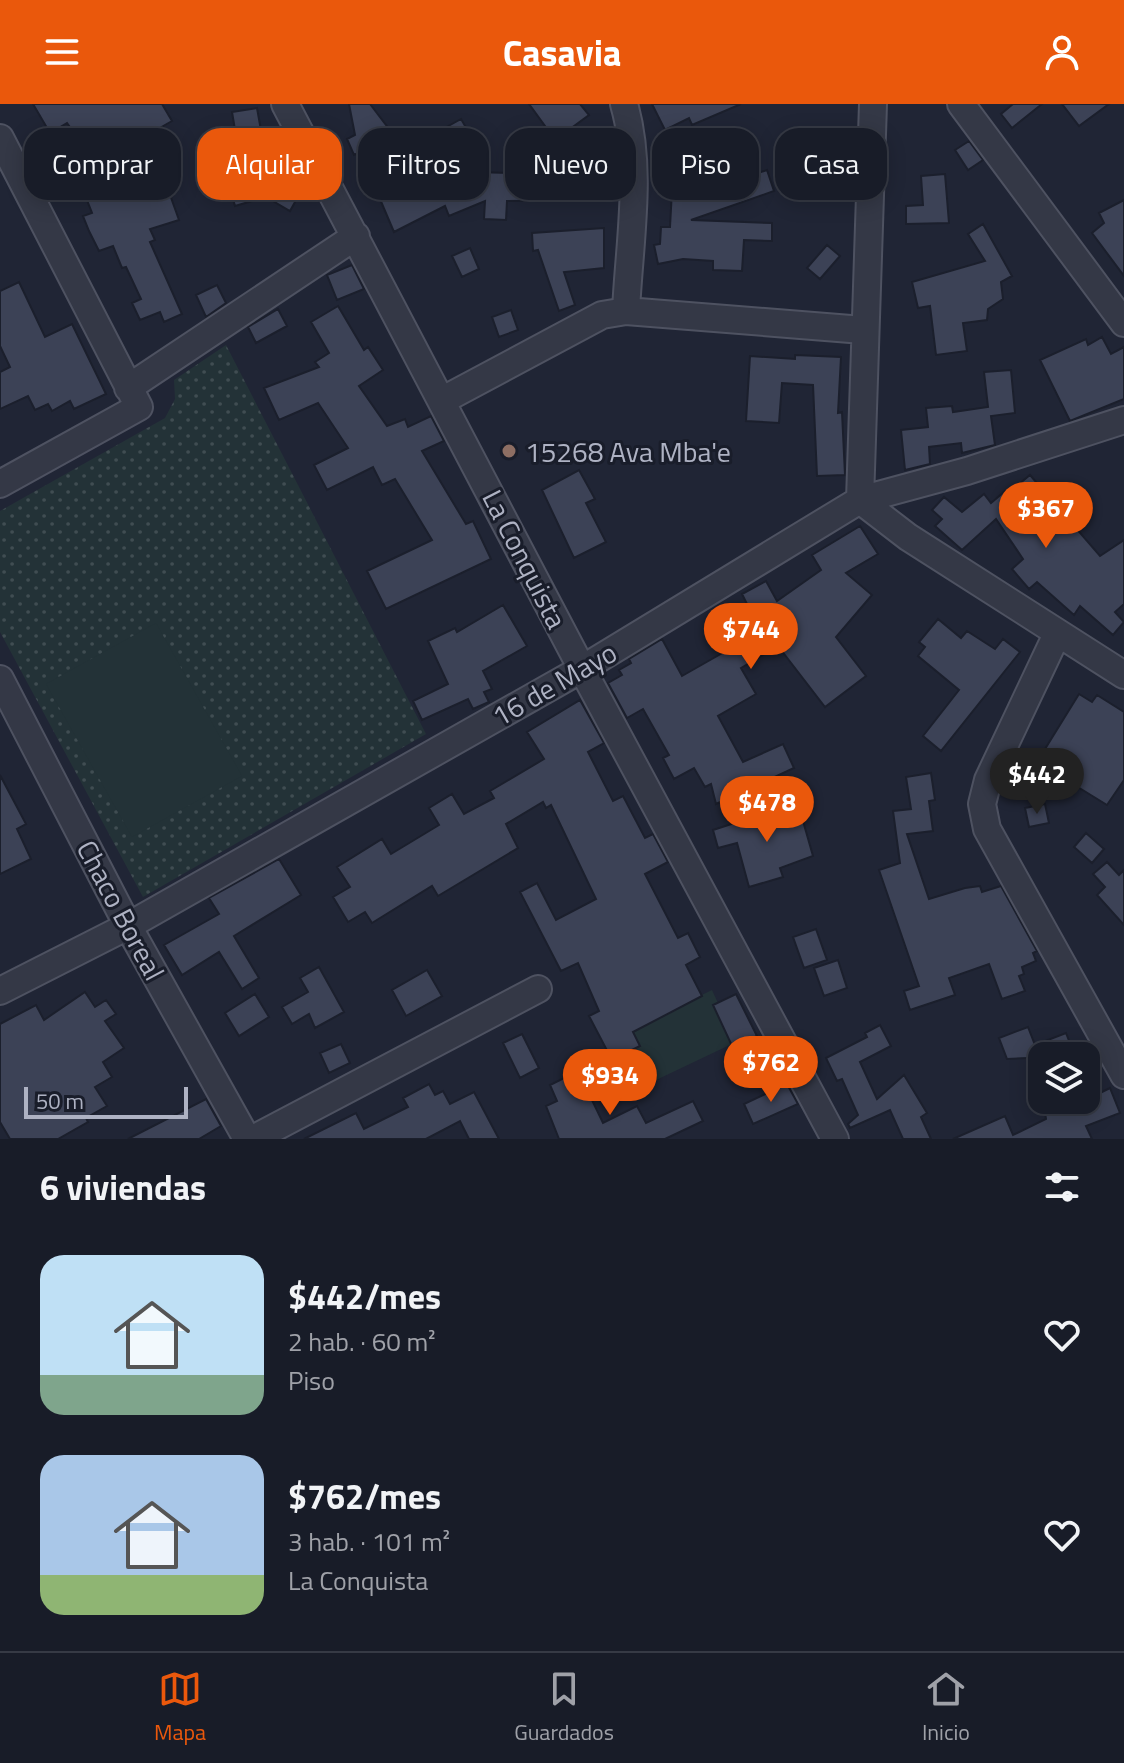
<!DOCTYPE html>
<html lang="es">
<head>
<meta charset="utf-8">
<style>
	:root { --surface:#181c28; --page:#212530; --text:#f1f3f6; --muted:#9fa1a8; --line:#363a45; --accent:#ea580c }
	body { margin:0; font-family:"Titillium Web",sans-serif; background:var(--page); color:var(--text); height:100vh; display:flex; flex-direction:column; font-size:30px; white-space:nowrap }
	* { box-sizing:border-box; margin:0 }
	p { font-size:26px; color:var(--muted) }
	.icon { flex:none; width:44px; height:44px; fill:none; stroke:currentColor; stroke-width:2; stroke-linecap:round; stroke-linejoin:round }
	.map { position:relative; height:1035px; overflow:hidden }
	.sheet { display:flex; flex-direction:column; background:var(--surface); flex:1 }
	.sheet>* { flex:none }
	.banner { position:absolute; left:24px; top:24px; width:1076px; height:72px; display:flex; gap:16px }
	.controls { position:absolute; left:1028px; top:938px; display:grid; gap:16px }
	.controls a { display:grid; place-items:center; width:72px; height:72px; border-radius:16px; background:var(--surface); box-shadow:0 4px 20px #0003,0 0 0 2px var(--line); font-size:40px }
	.scale { position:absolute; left:24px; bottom:20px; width:164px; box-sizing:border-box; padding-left:8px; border:4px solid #aeb2c3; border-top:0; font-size:22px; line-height:28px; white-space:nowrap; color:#aeb2c3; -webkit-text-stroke:6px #191d2a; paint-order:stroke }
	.price { position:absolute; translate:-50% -68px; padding:0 18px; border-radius:28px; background:var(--accent); color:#fff; font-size:26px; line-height:52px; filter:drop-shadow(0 2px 4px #0008) }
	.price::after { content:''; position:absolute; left:50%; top:48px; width:24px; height:18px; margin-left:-12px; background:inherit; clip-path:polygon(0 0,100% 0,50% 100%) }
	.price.on { background:#222; color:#fff }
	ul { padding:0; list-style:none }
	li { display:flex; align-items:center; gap:24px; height:200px; padding:0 40px }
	li span { display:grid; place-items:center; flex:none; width:224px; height:160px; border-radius:24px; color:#555 }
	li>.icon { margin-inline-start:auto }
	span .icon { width:96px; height:96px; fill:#fffc; stroke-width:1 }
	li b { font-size:34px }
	h2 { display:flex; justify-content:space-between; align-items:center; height:96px; padding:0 40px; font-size:34px }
	.pill { padding:0 28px; border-radius:24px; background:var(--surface); box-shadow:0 4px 20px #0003,0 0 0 2px var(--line); font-size:28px; line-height:72px }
	.pill.on { background:var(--accent); color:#fff }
	header { display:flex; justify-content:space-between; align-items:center; height:104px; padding:0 40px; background:var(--accent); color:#fff; font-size:36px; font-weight:700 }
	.tabs { display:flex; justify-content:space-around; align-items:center; height:112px; border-top:2px solid var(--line); background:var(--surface); font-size:22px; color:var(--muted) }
	.tabs a { display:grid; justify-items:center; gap:4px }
	.tabs .on { color:var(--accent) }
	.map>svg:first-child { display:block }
</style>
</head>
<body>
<header><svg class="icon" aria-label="menu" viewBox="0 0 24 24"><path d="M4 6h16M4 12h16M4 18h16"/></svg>Casavia<svg class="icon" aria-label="person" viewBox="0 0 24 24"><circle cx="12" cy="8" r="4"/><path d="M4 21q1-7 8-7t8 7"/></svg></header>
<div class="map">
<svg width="1124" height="1035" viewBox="0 0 1124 1035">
	<defs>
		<pattern id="grass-dots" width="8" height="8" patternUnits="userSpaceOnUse" patternTransform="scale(2)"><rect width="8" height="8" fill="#233237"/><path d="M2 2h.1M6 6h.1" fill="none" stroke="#404d52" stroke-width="1.8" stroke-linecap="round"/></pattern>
	</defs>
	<rect width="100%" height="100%" fill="#202535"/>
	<path fill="url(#grass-dots)" d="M226,241L426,630L143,793L0,528V407L165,314L175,295L174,276Z"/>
	<path fill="#233237" d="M156,519L242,672L132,733L46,580Z
		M712,886L736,938L652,978L628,927Z"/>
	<path fill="#3c4256" stroke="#1b1f2c" stroke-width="2" d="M33,0H162L172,17L100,58L80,26L75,30L67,19L50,29Z
		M349,0H370L405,46L461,15L474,37L468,40L475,68L540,70L538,43L553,33L529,0H580L589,11L570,25L575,33L578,78H584V96L507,97L506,116L484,115L485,97L449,112L445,102L394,128L360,48L354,51L347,35L355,31Z
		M652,0H741L692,21L689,14L665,26Z
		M1013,0H1042L1012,24L1001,10Z
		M1062,0H1109L1079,22Z
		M257,4L262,32L284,71L304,82L290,107L266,93L235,102L229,82L240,78L222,38L236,32L232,8Z
		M969,37L983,56L968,66L955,46Z
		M159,60L179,116L150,125L155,136L150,138L182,210L164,218L160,208L140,216L132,199L141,195L126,163L122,164L113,142L99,147L89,127L83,112L92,109L81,81Z
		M687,65L723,66V81L767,66L774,87L691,116L772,119V137L744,136L742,167L713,166V157L683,155L658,160L654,141L660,140L661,123H670L672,86L686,87Z
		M945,70L949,119L906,120V102L923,101L921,72Z
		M1124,96V172L1092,129L1104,119L1099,109Z
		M983,120L1012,172L1001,178L1003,195L988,205L987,216L963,219L967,247L936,251L930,202L918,204L912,178L985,157L968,130Z
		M604,124V164L564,168L575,201L559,207L538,146L533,147L532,129Z
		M827,141L840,152L820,175L807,164Z
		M470,144L479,165L462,173L452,152Z
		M352,161L364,185L337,196L327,171Z
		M19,178L45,233L72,220L106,290L74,305L70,297L52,307L48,300L35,306L28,292L0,305V268L10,263L0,242V187Z
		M217,181L226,199L206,213L196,191Z
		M338,202L364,246L368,243L383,266L359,282L387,322L405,315L408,323L431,312L444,337L422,347L466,420L473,417L491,455L386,505L367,467L432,436L395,375L382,381L373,363L327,386L314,361L348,344L318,299L279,316L264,284L319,263L315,258L329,249L311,218Z
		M278,205L287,222L256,239L248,223Z
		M511,206L518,226L499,233L492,213Z
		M1102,233L1111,250L1124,243V295L1070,317L1040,256L1086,235L1088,241Z
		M795,251L841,253L838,309L842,308L845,371L817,372L813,281L782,279L779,319L746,317L750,252L795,255Z
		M1011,266L1015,309L991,312L995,341L962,349L961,339L929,343L930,360L905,366L901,326L928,323L926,304L952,302L953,308L988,303L984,268Z
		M579,366L595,395L586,399L606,438L574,454L542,386Z
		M1030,371L1100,452L1124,436V500L1115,508L1124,518L1113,531L1080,502L1074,511L1037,478L1029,485L1012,465L1023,455L996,415L962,446L935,422L942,415L932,406L944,393L962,408L984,390L991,399L1005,387L1007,390Z
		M860,422L878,450L846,469L872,491L836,533L866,572L825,603L778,542L741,564L756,590L718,612L743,658L783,640L794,664L716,700L711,680L705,683L694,664L674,675L663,654L669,651L643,605L627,614L608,579L622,571L619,566L631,559L629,555L662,535L682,572L733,543L722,525L751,508L742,490L766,477L777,497L821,466L812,451Z
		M503,501L527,542L483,567L492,585L484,588L489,598L473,605L468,595L422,616L413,597L448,580L428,537L455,524L457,528Z
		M938,515L961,534L967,527L995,545L1003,535L1020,548L941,647L923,632L959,586L918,552L925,543L919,538Z
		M1079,590L1092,598L1097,591L1124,608V676L1107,701L1037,658Z
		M580,596L604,639L588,648L613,697L623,692L645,734L653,730L668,758L645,770L678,834L688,829L700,853L686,861L702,892L633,928L640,942L612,956L589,912L599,907L578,859L561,867L520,788L537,779L556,816L596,795L551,701L546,704L543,698L506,720L518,744L438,792L432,782L372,819L365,808L348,818L333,793L350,783L337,763L382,735L391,750L439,721L429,704L452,690L464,710L494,694L490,687L544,655L527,628Z
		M931,669L935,696L929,697L933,727L907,730L929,795L965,784L980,782L982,788L1001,782L1037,847L1033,849L1036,857L1022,863L1024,870L1019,872L1025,887L1002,895L989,860L949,874L955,891L910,906L904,887L919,882L879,766L900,759L893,707L911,705L906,673Z
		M0,671L26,720L17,725L31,755L0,770Z
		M1045,700L1049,719L1029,723L1025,704Z
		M784,703L787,714L801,710L813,752L780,764L783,773L749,783L737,739L718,744L713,726Z
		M1086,729L1104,745L1092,759L1074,743Z
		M279,755L301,791L234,832L259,874L242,885L219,848L182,871L164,841L219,810L209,794Z
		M1107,758L1119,771L1124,766V821L1097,791L1105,783L1093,770Z
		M816,825L827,856L804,864L793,833Z
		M838,856L847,884L824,892L814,864Z
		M319,863L344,908L315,924L309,910L292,920L282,903L308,888L300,874Z
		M427,866L442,892L406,912L392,886Z
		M85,888L95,903L106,896L116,910L105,917L124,944L103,958L112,973L95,983L107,1002L86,1014L88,1018L58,1035H10L0,1018V920L36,901L44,916Z
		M255,890L269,913L239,932L225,909Z
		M736,890L757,932L733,944L713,901Z
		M880,921L891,942L860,958L877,995L904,971L927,1009L921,1013L931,1035H903L890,1006L850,1024L848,1020L858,1011L842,975L837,977L826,954L867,933L865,929Z
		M1028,923L1035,941L1066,929L1075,952L1007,955L999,934Z
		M522,930L539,964L520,974L503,939Z
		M341,940L350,959L329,969L320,949Z
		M578,967L603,1019L637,1002L646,1019L693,997L703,1017L665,1035H559L546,1002L557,997L550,981Z
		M429,980L435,991L443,987L450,1000L474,988L499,1035H469L460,1017L426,1035H304L356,1009L364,1025L408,1003L403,994Z
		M787,980L798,1000L753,1020L744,1000Z
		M1110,984L1120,1009L1086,1022L1092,1035H953L1005,1012L1013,1031L1046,1015L1043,996H1086Z
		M206,995L221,1022L199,1035H128Z"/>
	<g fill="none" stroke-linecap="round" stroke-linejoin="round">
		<defs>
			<path id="minor" d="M285,0L582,565L835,1035
				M624,0C643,65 629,140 626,207
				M873,0L860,396L908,433L1124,571
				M961,0L1124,219
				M0,34L139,303L0,380
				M128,284L356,132
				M443,296L602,211L626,207L863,226
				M1057,530L988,676L982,700L987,725L1124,971
				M0,575L128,822L247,1035
				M0,887L128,822L582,565L860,396L967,367L1124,316
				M253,1035L538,885"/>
		</defs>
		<use href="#minor" stroke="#4e5261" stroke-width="30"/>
		<use href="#minor" stroke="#343846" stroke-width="26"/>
	</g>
	<circle fill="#8d6e63" stroke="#191d2a" stroke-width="3" cx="509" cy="347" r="8"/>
	<g text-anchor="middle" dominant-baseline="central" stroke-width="6" stroke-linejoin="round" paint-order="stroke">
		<g font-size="28" fill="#aeb2c3" stroke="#191d2a" text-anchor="start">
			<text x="525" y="347">15268 Ava Mba'e</text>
		</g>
		<g font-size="28" fill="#aeb2c3" stroke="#191d2a">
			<text transform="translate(525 455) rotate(63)">La Conquista</text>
			<text transform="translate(554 580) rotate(-30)">16 de Mayo</text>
			<text transform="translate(121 806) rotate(62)">Chaco Boreal</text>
		</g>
	</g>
</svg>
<div class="controls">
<a><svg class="icon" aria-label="layers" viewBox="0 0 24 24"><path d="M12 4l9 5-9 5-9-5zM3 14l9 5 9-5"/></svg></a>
</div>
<div class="scale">50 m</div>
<b class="price" style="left:1046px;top:446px">$367</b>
<b class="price" style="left:751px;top:567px">$744</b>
<b class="price on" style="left:1037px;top:712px">$442</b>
<b class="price" style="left:767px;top:740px">$478</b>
<b class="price" style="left:771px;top:1000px">$762</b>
<b class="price" style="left:610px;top:1013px">$934</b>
<div class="banner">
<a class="pill">Comprar</a>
<a class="pill on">Alquilar</a>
<a class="pill">Filtros</a>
<a class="pill">Nuevo</a>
<a class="pill">Piso</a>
<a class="pill">Casa</a>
</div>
</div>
<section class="sheet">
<h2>6 viviendas<svg class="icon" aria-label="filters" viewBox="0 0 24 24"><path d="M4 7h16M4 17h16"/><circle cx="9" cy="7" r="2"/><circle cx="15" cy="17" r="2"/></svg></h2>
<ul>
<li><span style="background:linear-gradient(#bfe0f5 75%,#7fa58c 0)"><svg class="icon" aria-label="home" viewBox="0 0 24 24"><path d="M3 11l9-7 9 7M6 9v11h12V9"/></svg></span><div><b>$442/mes</b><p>2 hab. · 60 m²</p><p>Piso</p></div><svg class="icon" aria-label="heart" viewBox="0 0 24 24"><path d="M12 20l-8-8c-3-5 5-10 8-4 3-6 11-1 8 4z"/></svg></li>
<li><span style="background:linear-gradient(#a9c7e8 75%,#8fb573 0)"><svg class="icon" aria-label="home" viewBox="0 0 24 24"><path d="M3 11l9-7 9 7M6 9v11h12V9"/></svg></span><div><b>$762/mes</b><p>3 hab. · 101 m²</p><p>La Conquista</p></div><svg class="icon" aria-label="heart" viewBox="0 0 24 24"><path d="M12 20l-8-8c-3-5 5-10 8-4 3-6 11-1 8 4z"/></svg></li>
</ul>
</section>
<nav class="tabs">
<a class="on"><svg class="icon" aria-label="map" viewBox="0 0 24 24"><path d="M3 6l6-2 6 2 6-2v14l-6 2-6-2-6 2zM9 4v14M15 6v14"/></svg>Mapa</a>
<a><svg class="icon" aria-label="saved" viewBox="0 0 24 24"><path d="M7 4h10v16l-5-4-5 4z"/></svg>Guardados</a>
<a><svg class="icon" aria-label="home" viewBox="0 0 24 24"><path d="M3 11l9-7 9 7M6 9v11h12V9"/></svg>Inicio</a>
</nav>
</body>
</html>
